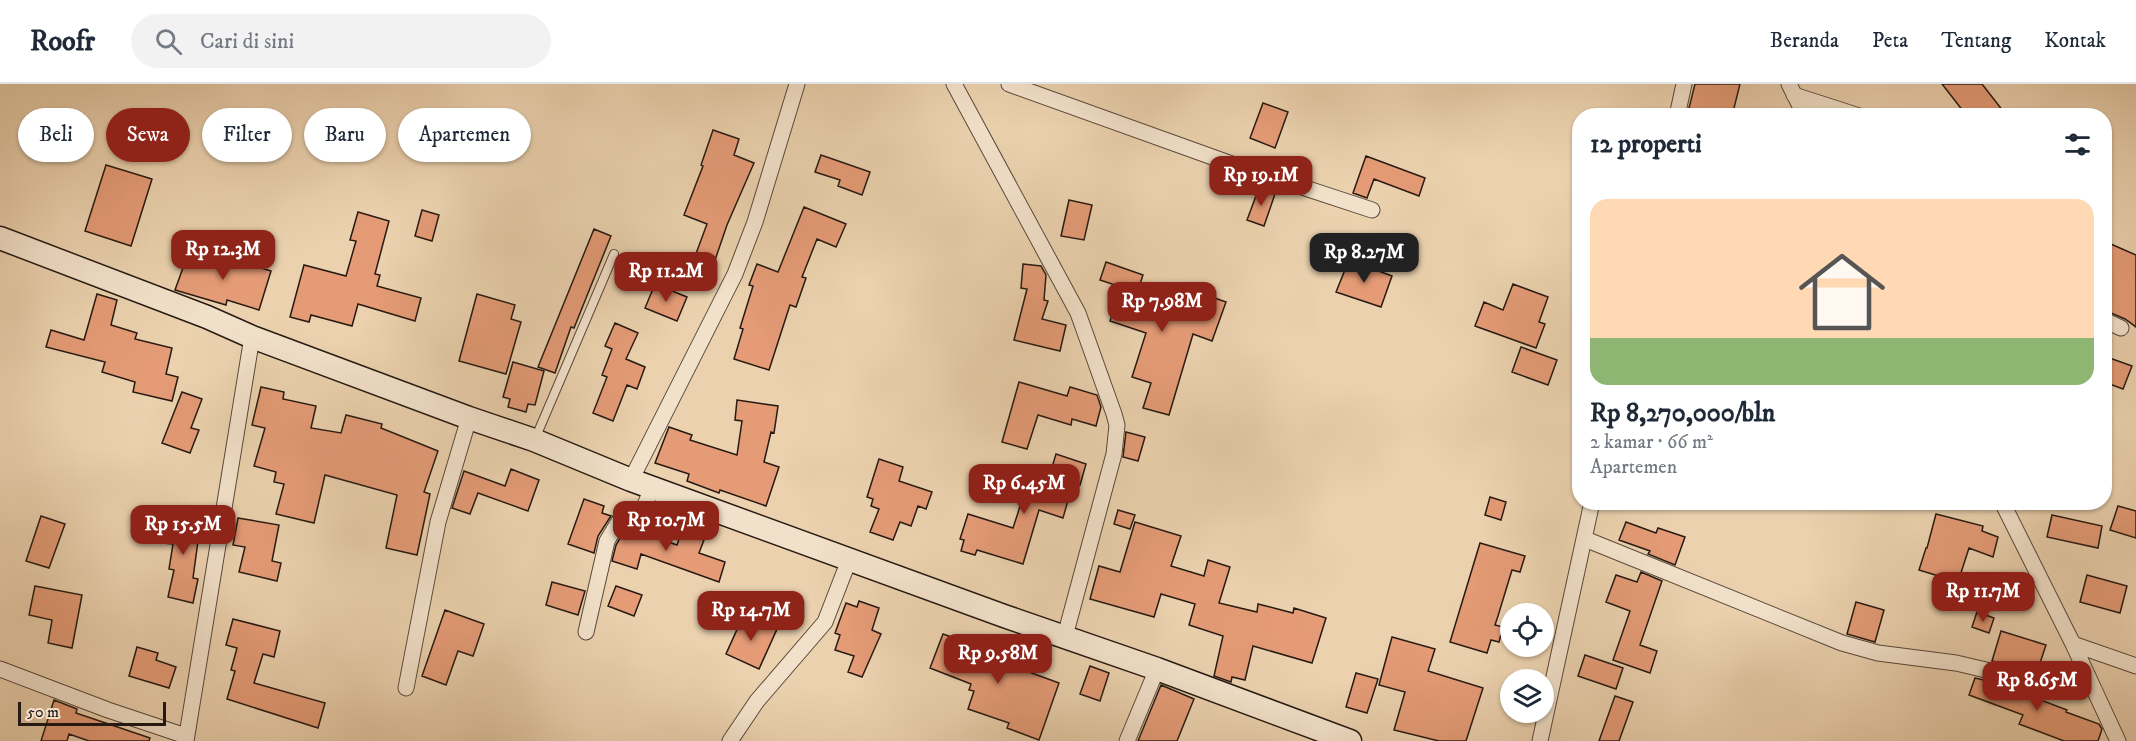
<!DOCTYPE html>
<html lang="id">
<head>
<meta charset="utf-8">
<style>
	:root { --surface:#fff; --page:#f2f2f3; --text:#1f2937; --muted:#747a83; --line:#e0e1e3; --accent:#8f2418 }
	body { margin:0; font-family:"IM FELL DW Pica",serif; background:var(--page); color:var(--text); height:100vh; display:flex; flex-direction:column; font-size:22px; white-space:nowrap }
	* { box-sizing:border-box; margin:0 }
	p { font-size:20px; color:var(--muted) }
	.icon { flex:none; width:33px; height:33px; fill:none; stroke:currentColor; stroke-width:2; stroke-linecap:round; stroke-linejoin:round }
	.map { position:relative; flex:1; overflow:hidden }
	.panel { position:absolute; left:1572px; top:24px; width:540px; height:402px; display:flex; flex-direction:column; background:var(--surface); border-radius:24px; box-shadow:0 2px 4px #0004 }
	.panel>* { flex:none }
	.banner { position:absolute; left:18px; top:24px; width:570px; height:54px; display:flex; gap:12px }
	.controls { position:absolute; left:1500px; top:519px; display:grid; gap:12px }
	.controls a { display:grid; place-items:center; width:54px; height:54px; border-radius:50%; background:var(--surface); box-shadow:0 2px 4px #0004; font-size:30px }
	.scale { position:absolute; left:18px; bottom:15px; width:148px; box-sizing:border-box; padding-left:6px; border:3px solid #271a12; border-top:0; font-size:16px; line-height:21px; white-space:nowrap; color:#271a12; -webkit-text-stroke:4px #f2e1ca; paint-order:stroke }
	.price { position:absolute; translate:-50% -51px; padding:0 14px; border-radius:12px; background:var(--accent); color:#fff; font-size:20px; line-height:39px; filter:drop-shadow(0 2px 3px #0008) }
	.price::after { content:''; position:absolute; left:50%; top:36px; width:18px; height:14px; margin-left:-9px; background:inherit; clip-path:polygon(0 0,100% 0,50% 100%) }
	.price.on { background:#222; color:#fff }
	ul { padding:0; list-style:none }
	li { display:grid; align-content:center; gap:12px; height:318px; padding:0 18px }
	li span { display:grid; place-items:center; height:186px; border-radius:18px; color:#555 }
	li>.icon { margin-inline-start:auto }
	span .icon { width:108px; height:108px; fill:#fffc; stroke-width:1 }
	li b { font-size:26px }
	h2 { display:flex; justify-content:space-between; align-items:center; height:72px; padding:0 18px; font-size:26px }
	.chip { padding:0 21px; border-radius:27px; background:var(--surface); box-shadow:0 2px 4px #0004; font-size:21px; line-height:54px }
	.chip.on { background:var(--accent); color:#fff }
	header { display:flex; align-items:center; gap:36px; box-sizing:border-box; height:84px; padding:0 30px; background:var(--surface); border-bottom:2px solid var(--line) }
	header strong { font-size:28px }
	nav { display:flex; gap:33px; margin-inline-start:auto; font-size:21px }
	.search { width:420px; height:54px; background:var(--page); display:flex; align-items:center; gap:15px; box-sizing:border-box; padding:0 21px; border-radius:33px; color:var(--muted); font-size:22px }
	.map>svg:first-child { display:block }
</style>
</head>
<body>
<header>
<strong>Roofr</strong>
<div class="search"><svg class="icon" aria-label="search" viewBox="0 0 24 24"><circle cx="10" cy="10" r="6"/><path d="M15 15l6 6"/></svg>Cari di sini</div>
<nav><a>Beranda</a><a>Peta</a><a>Tentang</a><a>Kontak</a></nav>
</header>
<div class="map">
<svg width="2136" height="657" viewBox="0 0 2136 657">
	<rect width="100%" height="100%" fill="#ebd1ae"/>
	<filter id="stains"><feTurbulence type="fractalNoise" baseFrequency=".00333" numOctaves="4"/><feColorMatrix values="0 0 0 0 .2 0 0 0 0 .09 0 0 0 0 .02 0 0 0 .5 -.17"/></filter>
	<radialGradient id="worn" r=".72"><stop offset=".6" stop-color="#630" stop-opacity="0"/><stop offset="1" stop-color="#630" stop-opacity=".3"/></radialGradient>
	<path fill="#e49b76" stroke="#271a12" stroke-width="1.5" d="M1695,0H1740L1732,32H1687Z
		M1942,0H1982L2007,32H1967Z
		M1263,19L1288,28L1275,64L1250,54Z
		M713,46L739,55L734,71L754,79L727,141L713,182L694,175L707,140L684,131L703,82L701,81Z
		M821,71L870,88L862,111L838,102L840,96L815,88Z
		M1366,72L1425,94L1419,112L1374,95L1367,114L1353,109Z
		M106,81L152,95L131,162L85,147Z
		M1259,104L1275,110L1264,142L1247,136Z
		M1069,116L1092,121L1084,156L1061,152Z
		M804,123L846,140L836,163L817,155L802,193L806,194L796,223L790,221L769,286L734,275L743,245L740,244L753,202L749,201L757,180L778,188Z
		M422,126L439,131L432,157L415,152Z
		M358,128L389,137L375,190L380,191L377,202L421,214L415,237L358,220L352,242L311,231L309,238L290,233L304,181L346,192L356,157L350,156Z
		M594,145L611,152L574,244L571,243L555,289L538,283Z
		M2104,157L2136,171V243L2125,235L2104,226Z
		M189,167L243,184L245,179L271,187L259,226L227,216L226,221L175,206Z
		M1349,176L1392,192L1381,223L1336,208Z
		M1106,178L1143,191L1136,212L1182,227L1189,205L1226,218L1212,257L1193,250L1169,331L1143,324L1151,299L1132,293L1146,249L1110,237L1121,203L1100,196Z
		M1023,180L1041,182L1046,191L1044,216L1048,217L1042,235L1066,241L1060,267L1014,256L1027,205L1021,204Z
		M655,200L687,213L677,237L645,224Z
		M1513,200L1548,213L1539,238L1545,240L1536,264L1475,242L1484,218L1503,226Z
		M97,210L117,216L111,241L137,249L135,255L172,264L166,290L178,293L172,317L133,308L135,298L102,288L105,278L46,263L51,246L84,256Z
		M477,210L515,221L511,235L521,238L506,290L459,277Z
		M615,239L638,249L626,275L645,283L637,305L627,301L613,337L593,329L607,293L602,291L612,265L605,262Z
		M1521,263L1557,276L1548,301L1512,288Z
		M2104,272L2132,282L2123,305L2104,298Z
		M513,278L544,287L535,321L528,320L526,328L508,323L510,315L503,313Z
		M1019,298L1067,312L1070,303L1097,311L1101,323L1096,342L1072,335L1071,341L1038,331L1027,365L1002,358Z
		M261,303L284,308L283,315L316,322L311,344L341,349L346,331L382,340L381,344L438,367L424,408L430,410L417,471L386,464L397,411L325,391L314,439L276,430L284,400L274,398L276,388L254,382L265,344L252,341Z
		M182,308L202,315L191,344L199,346L190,369L162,359Z
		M737,316L778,322L774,349L771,348L764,378L779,383L766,422L720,406L719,409L687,397L689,390L655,379L669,343L692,351L690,356L737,371L742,337L735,336Z
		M1126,348L1145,353L1138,377L1123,373Z
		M1056,370L1086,380L1080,401L1073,399L1063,434L1039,426L1023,480L977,466L975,471L961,467L964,456L960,455L968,430L1013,444L1026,404L1044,410Z
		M879,375L903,383L899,397L932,408L926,425L918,422L911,442L900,438L893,456L870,448L879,425L871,422L873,415L867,413Z
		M511,385L539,396L528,427L478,409L470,430L452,424L464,387L505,402Z
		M1490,413L1506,418L1501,436L1485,431Z
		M584,415L604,422L602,429L611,432L598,452L594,469L568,460Z
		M2118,422L2136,427V454L2110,446Z
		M1118,426L1135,431L1130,445L1114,440Z
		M1936,430L1983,442L1982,447L1998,453L1993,473L1969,464L1958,498L1919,486L1926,464H1927Z
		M2052,431L2102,442L2098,464L2047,453Z
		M41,432L65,440L49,484L26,477Z
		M166,432L201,435L193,494L198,495L193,519L168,513L174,486L169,485L173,460L164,459Z
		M238,434L279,441L272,477L281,479L277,497L239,488L245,463L233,461Z
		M1135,438L1181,452L1171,482L1204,492L1208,476L1230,483L1219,519L1257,528L1258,520L1293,529L1294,524L1326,534L1312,579L1253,562L1245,596L1232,593L1231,598L1214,592L1223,552L1189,541L1195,520L1161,510L1154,533L1090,515L1099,482L1120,488Z
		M1626,438L1656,449L1658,444L1685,453L1675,481L1648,470L1650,467L1619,456Z
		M635,439L650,444L648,451L677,461L681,449L704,456L699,469L725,478L719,498L641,470L637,485L612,477L616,461L626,444Z
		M1480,459L1525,472L1520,488L1512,486L1498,532L1495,541L1503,543L1499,558L1491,556L1487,569L1450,558Z
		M1641,488L1662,497L1640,561L1657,567L1650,589L1613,576L1630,527L1606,518L1616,491L1637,498Z
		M2087,491L2127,502L2120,529L2080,518Z
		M552,498L585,507L578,531L546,521Z
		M35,502L82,511L72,564L48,559L52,536L29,531Z
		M616,502L642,511L634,532L608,522Z
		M859,517L879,524L872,546L881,550L862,593L848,588L854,572L835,566L840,551L835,549L846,519L857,523Z
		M1856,518L1884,526L1875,558L1847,550Z
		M445,526L484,540L473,572L458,567L446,601L422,592Z
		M1977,528L1994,534L1989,549L1972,543Z
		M744,530L777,545L759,585L726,570Z
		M233,535L280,547L274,573L263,570L254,599L325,619L318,644L227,615L235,587L231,586L237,564L226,561Z
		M2001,547L2046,561L2037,588L1992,577Z
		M943,550L984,565L985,563L1021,576L1018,584L1059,599L1039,656L1007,644L1009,639L968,625L974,607L969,606L971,600L930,584Z
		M1392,553L1435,565L1428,587L1483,604L1466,657H1439L1394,646L1405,608L1379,601Z
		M137,563L158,569L156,576L176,583L169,604L129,592Z
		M1585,571L1623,584L1616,605L1578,592Z
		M1090,582L1109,589L1100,617L1080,610Z
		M1356,589L1378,595L1367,629L1346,623Z
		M1975,594L2031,607L2030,612L2067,626L2066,628L2099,640L2102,645L2098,657H2064L2019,640L2023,631L1969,611Z
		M1161,601L1194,615L1177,657H1138Z
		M1615,612L1633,618L1619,657H1599Z
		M54,616L77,625L76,629L150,654L149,657H89L69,650L67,657H41Z"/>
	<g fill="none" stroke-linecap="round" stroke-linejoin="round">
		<defs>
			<path id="lane" d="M535,355L614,170"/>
			<path id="street" d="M954,0L1078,229L1114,330L1117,341L1114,370L1065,552
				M1009,0L1229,79L1372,126
				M1789,0L1805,32
				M1794,11L1859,32
				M1677,32L1684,0
				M2104,236L2121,244
				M631,396L735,190L755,138L797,0
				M2002,418L2073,560L2118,657
				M1585,455L1842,559L1878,569L1956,579L2033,597L2063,600L2087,591
				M586,548L607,457L619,437L644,423L653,402
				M2073,560L2136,582
				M0,585L108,626L186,652
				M406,604L438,438L469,334
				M186,657L252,253
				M730,657L757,617L825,538L849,476
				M1127,657L1157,585
				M1540,657L1592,418"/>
			<path id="secondary" d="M0,154L207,233L252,253L469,334L534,356L631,396L1004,532L1157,585L1350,657"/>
		</defs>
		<use href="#lane" stroke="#584839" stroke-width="10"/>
		<use href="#street" stroke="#584839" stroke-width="17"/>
		<use href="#secondary" stroke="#271a12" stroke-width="25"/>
		<use href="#lane" stroke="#f2e1ca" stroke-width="8"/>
		<use href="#street" stroke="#f2e1ca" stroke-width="15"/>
		<use href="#secondary" stroke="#f2e1ca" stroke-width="22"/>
	</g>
	<rect width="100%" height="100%" filter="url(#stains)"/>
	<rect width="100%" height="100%" fill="url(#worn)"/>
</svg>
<div class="controls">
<a><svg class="icon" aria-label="locate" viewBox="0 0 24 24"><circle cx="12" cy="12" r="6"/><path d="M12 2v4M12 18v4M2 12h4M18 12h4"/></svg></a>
<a><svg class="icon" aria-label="layers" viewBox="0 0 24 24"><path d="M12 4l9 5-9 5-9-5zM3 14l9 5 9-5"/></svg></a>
</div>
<div class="scale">50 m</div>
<b class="price" style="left:1261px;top:123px">Rp 19.1M</b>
<b class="price" style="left:223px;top:197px">Rp 12.3M</b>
<b class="price on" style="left:1364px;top:200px">Rp 8.27M</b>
<b class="price" style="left:666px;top:219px">Rp 11.2M</b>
<b class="price" style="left:1162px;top:249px">Rp 7.98M</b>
<b class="price" style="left:1024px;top:431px">Rp 6.45M</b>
<b class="price" style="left:666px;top:468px">Rp 10.7M</b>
<b class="price" style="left:183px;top:472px">Rp 15.5M</b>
<b class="price" style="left:1983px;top:539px">Rp 11.7M</b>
<b class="price" style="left:751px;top:558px">Rp 14.7M</b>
<b class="price" style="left:998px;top:601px">Rp 9.58M</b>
<b class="price" style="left:2037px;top:628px">Rp 8.65M</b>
<div class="banner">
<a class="chip">Beli</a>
<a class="chip on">Sewa</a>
<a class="chip">Filter</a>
<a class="chip">Baru</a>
<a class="chip">Apartemen</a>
</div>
<section class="panel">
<h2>12 properti<svg class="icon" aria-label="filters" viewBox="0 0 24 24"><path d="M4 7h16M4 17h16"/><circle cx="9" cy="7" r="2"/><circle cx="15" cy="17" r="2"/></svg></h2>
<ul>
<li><span style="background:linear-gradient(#ffd9b3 75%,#8fb573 0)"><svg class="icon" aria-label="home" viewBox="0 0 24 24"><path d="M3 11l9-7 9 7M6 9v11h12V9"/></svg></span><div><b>Rp 8,270,000/bln</b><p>2 kamar · 66 m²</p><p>Apartemen</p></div></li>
</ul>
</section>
</div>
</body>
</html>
